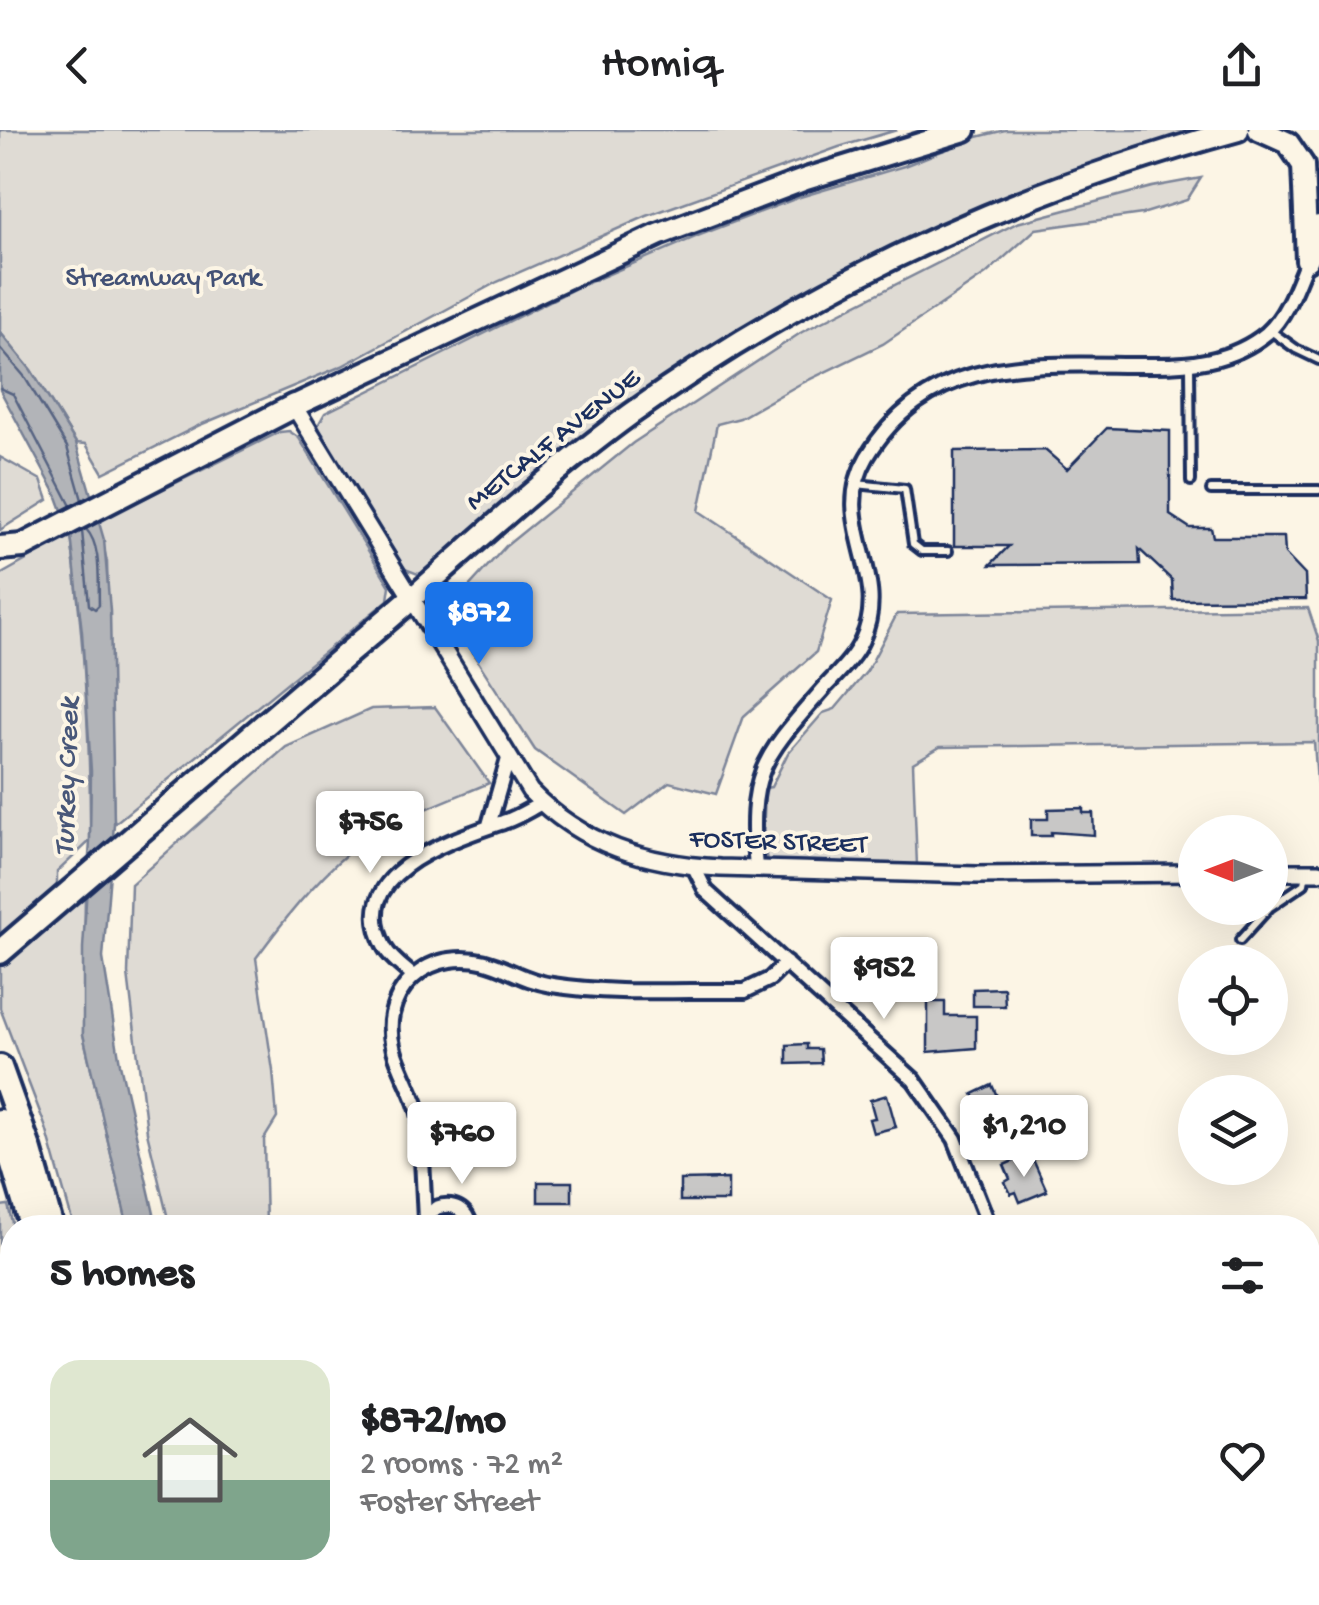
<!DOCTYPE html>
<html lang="en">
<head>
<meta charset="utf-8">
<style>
	:root { --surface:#fff; --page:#f6f6f6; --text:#202124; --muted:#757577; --accent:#1a73e8 }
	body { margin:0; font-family:"Gochi Hand",sans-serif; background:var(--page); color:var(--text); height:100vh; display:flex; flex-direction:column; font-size:38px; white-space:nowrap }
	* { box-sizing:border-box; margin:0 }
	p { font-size:32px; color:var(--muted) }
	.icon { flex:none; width:55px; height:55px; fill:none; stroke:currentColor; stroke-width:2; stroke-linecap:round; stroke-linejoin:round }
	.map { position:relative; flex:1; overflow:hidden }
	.drawer { position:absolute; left:0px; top:1085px; width:1320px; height:390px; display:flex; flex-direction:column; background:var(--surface); border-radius:40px 40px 0 0; box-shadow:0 10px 40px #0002 }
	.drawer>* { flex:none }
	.needle { width:65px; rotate:270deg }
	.tools { position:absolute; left:1178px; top:685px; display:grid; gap:20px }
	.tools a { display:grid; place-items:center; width:110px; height:110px; border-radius:50%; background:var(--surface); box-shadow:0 10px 40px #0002; font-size:50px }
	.price { position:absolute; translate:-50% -85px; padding:0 22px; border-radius:10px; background:#fff; color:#222; font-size:32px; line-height:65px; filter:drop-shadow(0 2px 5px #0008) }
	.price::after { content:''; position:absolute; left:50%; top:60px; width:30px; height:22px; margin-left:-15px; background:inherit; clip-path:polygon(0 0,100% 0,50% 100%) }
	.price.current { background:var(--accent); color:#fff }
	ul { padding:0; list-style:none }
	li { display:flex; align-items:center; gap:30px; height:250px; padding:0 50px }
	li span { display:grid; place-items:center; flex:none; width:280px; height:200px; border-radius:30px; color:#555 }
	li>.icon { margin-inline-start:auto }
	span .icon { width:120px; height:120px; fill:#fffc; stroke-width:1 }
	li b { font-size:42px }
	h2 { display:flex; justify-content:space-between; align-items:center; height:120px; padding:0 50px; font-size:42px }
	header { display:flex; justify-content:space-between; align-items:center; height:130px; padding:0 50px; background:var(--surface); font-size:45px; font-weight:600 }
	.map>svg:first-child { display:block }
</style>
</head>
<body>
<header><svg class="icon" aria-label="back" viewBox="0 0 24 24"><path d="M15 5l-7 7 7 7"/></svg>Homiq<svg class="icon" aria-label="share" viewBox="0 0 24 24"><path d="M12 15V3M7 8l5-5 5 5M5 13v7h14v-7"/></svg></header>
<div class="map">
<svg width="1319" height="1475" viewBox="0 0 1319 1475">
	<rect width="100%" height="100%" fill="#fcf5e5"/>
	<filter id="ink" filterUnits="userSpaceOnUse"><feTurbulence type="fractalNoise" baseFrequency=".01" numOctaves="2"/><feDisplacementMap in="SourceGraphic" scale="20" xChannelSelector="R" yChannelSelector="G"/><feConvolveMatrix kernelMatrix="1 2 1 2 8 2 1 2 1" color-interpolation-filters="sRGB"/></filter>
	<g filter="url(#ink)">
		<path fill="#dfdbd4" stroke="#7d8599" stroke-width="2.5" d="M0,0H897L839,17L647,86L497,152L342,236L200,295L103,343L86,314L76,313L31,240L0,202Z
			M1005,0H1205C1017,55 838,131 675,242C627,274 579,309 535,346C499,377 466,415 427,442L418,444L405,439L321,303L318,295L325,283L576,158L700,105L800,67L904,36L977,7Z
			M1201,48L1187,70L1142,84L1036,99L986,144L883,214L800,254L740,288L717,294L699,381L832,470L816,522L744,586L716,664L669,652L626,685L535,620L446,482L506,416L633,313L802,202L1017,93L1152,57Z
			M289,301L299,308L390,456L388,470L114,694L107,432L98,391L280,302Z
			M0,327L41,350L48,370L0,400Z
			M71,405C83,506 91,609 90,711L57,742V786L85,763L83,904L128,1097H74L46,998L0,878V445Z
			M1308,478L1319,511V680L1314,612L940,617L913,633L917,736L776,735L767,730L763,712L765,658L771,657L788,623L823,583L835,579L867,541L897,484Z
			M435,577L489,653C447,671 384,693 349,722C313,753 284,790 256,828L273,941L277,988L264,1009L266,1097H170L147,1002L128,844L131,754L286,617L371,579Z
			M8,1075L13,1097L12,1314L0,1330V1076Z
			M12,1348V1462L61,1463L62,1475H0V1358Z
			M205,1462H536V1463L530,1475H203Z"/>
		<path fill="#b2b4b8" stroke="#767f94" stroke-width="2.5" d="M0,202L31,240L76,313L104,410L110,481L114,694L103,828L120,934L157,1097H128L83,904V818L90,711L91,641L82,502L71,405L56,364L0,260Z"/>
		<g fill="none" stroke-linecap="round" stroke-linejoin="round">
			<path stroke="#576482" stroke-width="2.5" d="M0,218L24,246L67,317L82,370
				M0,258L13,264L71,376
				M82,401L89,475L95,479L99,475C98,451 102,416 86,399"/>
			<path stroke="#767f94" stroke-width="4" d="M0,1253L12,1246"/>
		</g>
		<path fill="#c8c7c6" stroke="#1b2f5e" stroke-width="2.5" d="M1107,298L1170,301V385L1190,398H1211L1213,407H1284L1285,424L1305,445L1306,469L1173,470L1172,450L1139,419L1140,434L990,435L1009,416H954V321L1045,320L1067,339Z
			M1083,678V683H1093L1094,705L1051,702V706H1031V689H1048V679Z
			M1004,858L1005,876H973V859Z
			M928,872H945V886H976V918L928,922Z
			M807,914V919H820L821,933L787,934V915Z
			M992,955L1005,984L987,993L973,964Z
			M887,965L896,997L873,1003L869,989L875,988L870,970Z
			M1022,1027L1026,1036L1034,1032L1047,1061L1020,1072L1016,1062L1011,1064L1005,1052L1010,1049L1004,1035Z
			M728,1049V1071H680V1050Z
			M538,1052H572V1072H538Z
			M784,1462H821L820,1474L783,1475Z"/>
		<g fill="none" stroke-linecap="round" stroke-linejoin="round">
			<defs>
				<path id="service" d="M1271,201L1296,219L1319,230
					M1190,236L1191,351
					M856,354L905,359L913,414L922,421H948
					M1211,360H1319
					M1270,777L1304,754L1306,743
					M1240,810L1269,778"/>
				<path id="minor" d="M489,695L508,629
					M694,737L706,761L914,950L955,1009L990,1098
					M756,739C748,640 762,629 825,557C838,543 854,528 862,510C893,445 828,393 867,327C930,221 1039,235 1145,235C1188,236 1232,232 1267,203C1287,185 1297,154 1307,130
					M413,846C404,838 391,829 385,818C343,742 455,709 506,691C518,687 530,679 542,673
					M425,1090L420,987C412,952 384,922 392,884C398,856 421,834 450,830C495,824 511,849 552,855C615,865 682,860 745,861L770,849L786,833
					M425,1090L436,1078C453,1072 467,1079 471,1098
					M1308,1154H1319
					M1002,1475V1462"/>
				<path id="tertiary" d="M294,276L530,661C582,715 647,734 720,738L977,745L1195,743
					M1270,742H1319"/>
				<path id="trunk" d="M1259,0L1288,13L1303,35L1307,130
					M1307,130L1318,107L1319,96
					M294,276L658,105L806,49L965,0
					M411,469C483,405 554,340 631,284C815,152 1021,59 1238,0"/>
				<path id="motorway" d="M0,418L23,416L294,276
					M0,822L411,469
					M0,937L30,1021L52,1098
					M0,991L32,1098
					M0,1347L12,1334
					M70,1462V1475
					M95,1462V1475"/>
			</defs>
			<use href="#service" stroke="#1b2f5e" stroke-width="14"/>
			<use href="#minor" stroke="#1b2f5e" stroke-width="20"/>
			<use href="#tertiary" stroke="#1b2f5e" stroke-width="22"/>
			<use href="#trunk" stroke="#1b2f5e" stroke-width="28"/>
			<use href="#motorway" stroke="#1b2f5e" stroke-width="30"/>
			<use href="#service" stroke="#fcf5e5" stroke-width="6"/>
			<use href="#minor" stroke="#fcf5e5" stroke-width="12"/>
			<use href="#tertiary" stroke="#fcf5e5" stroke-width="15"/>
			<use href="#trunk" stroke="#fcf5e5" stroke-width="20"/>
			<use href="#motorway" stroke="#fcf5e5" stroke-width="22"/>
		</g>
	</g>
	<g text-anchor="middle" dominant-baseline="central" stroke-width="8" stroke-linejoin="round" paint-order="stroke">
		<g font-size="28" fill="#425176" stroke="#fcf5e5">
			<text x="163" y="149">Streamway Park</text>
		</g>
		<g font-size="28" fill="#1b2f5e" stroke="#fcf5e5">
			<text transform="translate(554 311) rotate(-38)">METCALF AVENUE</text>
			<text transform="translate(778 713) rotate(2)">FOSTER STREET</text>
		</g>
		<g font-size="30" font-style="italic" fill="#485779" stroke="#fcf5e5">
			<text transform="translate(69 647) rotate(-88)">Turkey Creek</text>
		</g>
	</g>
</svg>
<div class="tools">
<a><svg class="needle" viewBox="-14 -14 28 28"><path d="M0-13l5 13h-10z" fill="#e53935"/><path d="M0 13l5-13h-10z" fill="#757577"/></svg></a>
<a><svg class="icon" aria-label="locate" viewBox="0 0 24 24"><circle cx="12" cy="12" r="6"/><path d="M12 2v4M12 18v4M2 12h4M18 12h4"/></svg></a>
<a><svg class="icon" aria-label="layers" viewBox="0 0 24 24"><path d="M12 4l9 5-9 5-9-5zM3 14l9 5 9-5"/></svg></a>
</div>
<b class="price current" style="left:479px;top:537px">$872</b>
<b class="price" style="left:370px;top:746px">$756</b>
<b class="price" style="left:884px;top:892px">$952</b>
<b class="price" style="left:1024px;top:1050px">$1,210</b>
<b class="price" style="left:462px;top:1057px">$760</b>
<section class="drawer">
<h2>5 homes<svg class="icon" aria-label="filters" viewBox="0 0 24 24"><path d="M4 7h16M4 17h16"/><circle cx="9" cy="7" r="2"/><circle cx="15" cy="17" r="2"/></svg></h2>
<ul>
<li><span style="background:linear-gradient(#dfe7d0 60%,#7fa58c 0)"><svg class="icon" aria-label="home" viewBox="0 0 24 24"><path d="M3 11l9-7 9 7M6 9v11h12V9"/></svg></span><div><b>$872/mo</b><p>2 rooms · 72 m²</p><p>Foster Street</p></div><svg class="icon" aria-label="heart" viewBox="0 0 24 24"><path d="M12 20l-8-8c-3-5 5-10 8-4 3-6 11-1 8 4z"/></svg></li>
</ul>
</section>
</div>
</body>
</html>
